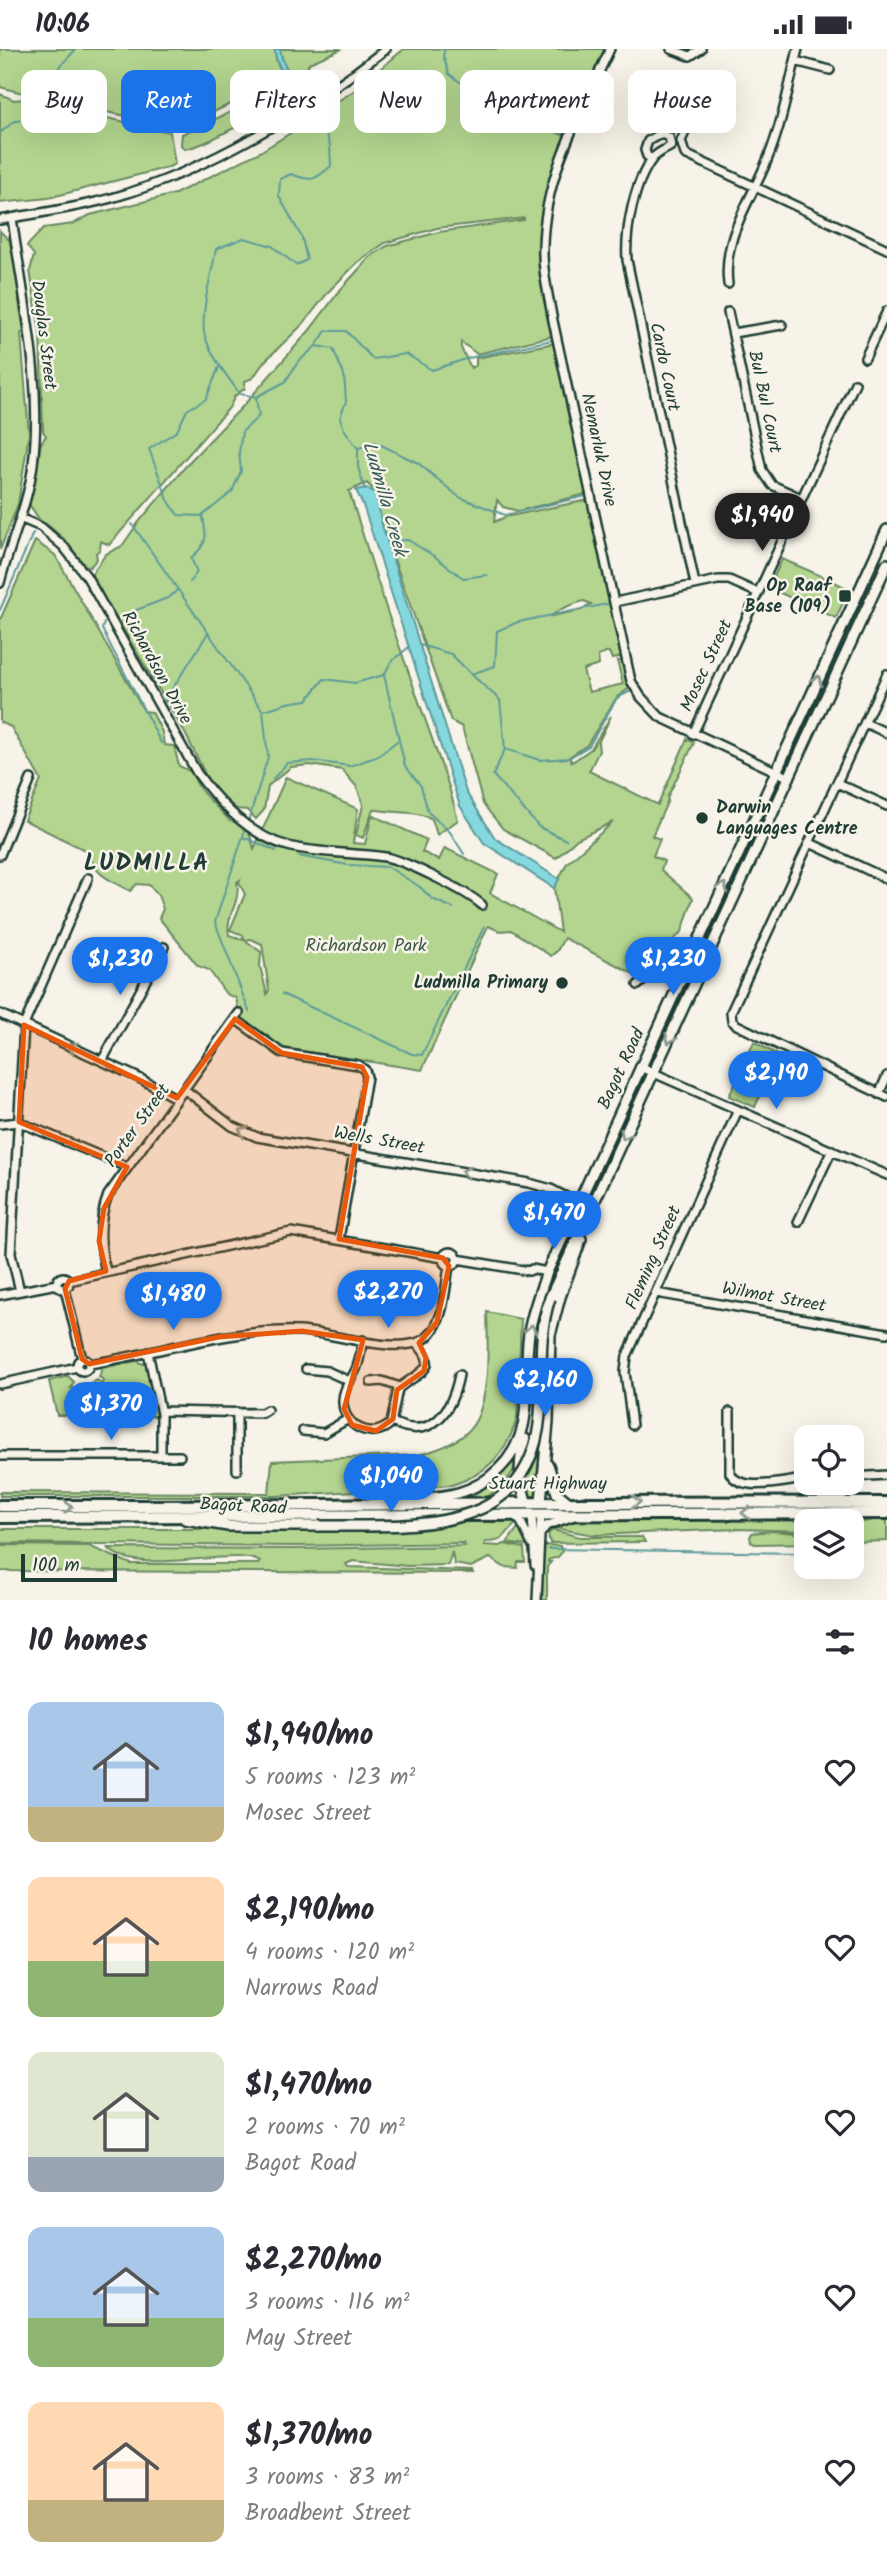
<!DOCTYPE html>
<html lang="en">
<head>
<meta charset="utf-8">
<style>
	:root { --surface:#fff; --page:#f2f2f3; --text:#2b2b33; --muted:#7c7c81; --accent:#1a73e8 }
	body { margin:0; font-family:Kalam,sans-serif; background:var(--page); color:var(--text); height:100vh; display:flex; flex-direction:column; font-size:26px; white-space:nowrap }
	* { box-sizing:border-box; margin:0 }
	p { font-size:23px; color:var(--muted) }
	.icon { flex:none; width:38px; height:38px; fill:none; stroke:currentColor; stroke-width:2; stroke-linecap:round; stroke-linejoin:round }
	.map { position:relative; height:1551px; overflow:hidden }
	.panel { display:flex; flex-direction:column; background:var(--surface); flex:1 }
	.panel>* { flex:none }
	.banner { position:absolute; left:21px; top:21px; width:845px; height:63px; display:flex; gap:14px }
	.controls { position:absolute; left:794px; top:1376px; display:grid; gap:14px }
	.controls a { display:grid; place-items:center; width:70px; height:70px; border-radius:14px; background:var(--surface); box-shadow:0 7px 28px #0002; font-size:35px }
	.scale { position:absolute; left:21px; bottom:18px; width:96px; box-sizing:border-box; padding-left:7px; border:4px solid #1f3d34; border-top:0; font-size:19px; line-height:24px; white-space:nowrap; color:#1f3d34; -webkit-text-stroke:5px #f7f3e8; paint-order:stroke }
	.price { position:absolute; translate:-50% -60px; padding:0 16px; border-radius:24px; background:var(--accent); color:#fff; font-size:23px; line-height:46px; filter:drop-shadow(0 2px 4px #0008) }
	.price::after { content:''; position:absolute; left:50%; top:42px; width:21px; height:16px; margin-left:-10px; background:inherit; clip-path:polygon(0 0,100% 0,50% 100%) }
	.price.current { background:#222; color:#fff }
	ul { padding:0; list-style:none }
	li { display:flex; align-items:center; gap:21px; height:175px; padding:0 28px }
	li span { display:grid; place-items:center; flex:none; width:196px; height:140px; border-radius:14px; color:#555 }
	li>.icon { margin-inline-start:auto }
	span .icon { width:84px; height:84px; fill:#fffc; stroke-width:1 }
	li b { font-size:30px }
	h2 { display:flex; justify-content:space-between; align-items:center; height:84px; padding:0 28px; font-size:30px }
	.chip { padding:0 24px; border-radius:14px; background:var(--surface); box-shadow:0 7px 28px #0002; font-size:24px; line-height:63px }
	.chip.current { background:var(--accent); color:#fff }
	.status { display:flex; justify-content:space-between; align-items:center; height:49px; padding:0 35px; background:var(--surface); direction:ltr }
	.status svg { height:19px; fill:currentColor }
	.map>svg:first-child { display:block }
</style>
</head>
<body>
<div class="status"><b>10:06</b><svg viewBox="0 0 49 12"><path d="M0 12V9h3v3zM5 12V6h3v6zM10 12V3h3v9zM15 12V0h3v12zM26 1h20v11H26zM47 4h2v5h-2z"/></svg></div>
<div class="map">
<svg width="887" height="1551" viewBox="0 0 887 1551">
	<rect width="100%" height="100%" fill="#f7f3e8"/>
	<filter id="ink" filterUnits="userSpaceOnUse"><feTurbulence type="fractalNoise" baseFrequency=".0143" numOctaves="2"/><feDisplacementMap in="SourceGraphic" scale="14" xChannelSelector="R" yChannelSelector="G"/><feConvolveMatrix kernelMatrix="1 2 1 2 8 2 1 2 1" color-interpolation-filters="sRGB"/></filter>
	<g filter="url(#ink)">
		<path fill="#b3d58f" stroke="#698962" stroke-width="2" fill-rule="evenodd" d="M0,0H275C275,24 291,29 301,49C285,61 264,66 245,74C223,83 209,95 185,100L181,96L182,85L284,39L280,35L247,47L199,70L176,77L56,53L0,38Z
			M280,0H342L309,14L306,23L315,26L317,35L306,37C291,22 284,24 280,0Z
			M404,0H606L567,83L516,60L513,64L565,87C532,167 537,205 553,287L477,305L461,293V299L471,319L476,316V309L555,294L586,445L518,462L503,458L497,451L494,473L505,468L588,451L621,608L612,610L609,603L598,607L599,616L583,621L589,643L623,635L617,612H622L630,639L617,648L587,696L569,708L572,713L591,700L611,667L598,694L599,702L589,722L658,756L687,690L694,694L667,749L668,751L652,787L660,790L653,807L664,812L661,821L693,849L682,883L636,926L564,889L557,902L551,907L511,881L500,882L488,877L422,1021L283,999L243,970L239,964L236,949L226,945L209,921L198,917L159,869L163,860L158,846L149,836L137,835L130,842C111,831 94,827 89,803L24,771L41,731L11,678L0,673V571L35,492L55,506L144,662L152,663L162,683L164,696L174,697L179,717L192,723C198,745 216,755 230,772C246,774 251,786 254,800L286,728L358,760L353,794L365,795L372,766L427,791L422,803L439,811L445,799L498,825L490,844L560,883L554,839L567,814L613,773L577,790L556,809L503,780L483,755L462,678L451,672L382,476L376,444L367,434L349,442L387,562L449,738L458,771L437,786L432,770C416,761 392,765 373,760L363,789L356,786L363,756L357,738L342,721L310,716L291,718L268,737L264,761L256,770L247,761L237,760L213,741L186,686L92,528V524L106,505L122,497L138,474L191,411L243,357L309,282L341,240L370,208L387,197L439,183L524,171V169L437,179L385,194L358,213L330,241L303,275L264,313L253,329L245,332V339L235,347L229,359L109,496L101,492L100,500L96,504L97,510L90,518L84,516L64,490L49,477L43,476L29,455C34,441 34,426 38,412C41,402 37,397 46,387L43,382L40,283L30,222L34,206L27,197L44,179L73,175L90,166L175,145L260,103L313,70L321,82L329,58L372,30L380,20ZM584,552L591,555L581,561L552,567C559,559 574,555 584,552ZM240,831L239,834L245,845L230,881L243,886L244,891L229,886C225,866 241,855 237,833ZM251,890L262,895L269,941L267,945L260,917L261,903L245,891Z
			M0,45L14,51L23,50L170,83L175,115L169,118L48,149L0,154Z
			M0,182L10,192C10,200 14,201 15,208C17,221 20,235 19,250C19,260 24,271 24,282L21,285L29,385L18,455L0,501Z
			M782,510C795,516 845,536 849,541L836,569L769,539Z
			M754,993L778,1006L755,1058L729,1047Z
			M487,1263L521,1270L517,1369C507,1404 487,1425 452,1436L276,1447H0V1443L269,1444L272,1412L417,1406C434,1402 453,1396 466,1384C492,1363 488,1294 487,1263Z
			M137,1312L143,1315L146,1313L157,1367L57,1366L49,1332L68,1327L74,1333L71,1339L75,1340L78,1335L86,1336L88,1342L91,1341L89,1336L97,1331L102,1335L104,1331L99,1328L102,1319Z
			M538,1401L540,1403L536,1448L529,1447L523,1427Z
			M518,1404C515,1428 504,1435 486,1449L466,1448L497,1429Z
			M512,1469L518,1473C502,1485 508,1493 485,1493L484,1496L500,1497L504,1495L524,1499L525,1513H518L517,1519L504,1518L490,1509L471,1518L454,1515L452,1503L448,1516L408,1517L353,1512L346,1515L348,1518L472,1522L473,1524L0,1522V1496L89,1497L131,1515H258L260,1513C253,1508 246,1509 238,1508C205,1506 131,1524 108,1499L293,1500L465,1497L463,1494L294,1497L0,1494V1480H420L451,1476L464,1470Z
			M722,1469H817L834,1472H807V1482L737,1480L594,1486L554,1479L575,1472Z
			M879,1470H887V1492L852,1493V1475Z
			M520,1476L527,1494V1497L507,1494Z
			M553,1481L580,1488H642L645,1493L550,1494L548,1485Z
			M773,1482L807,1485V1494L755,1495L751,1493L750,1488L752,1484Z
			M542,1496L560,1497L562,1503L558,1508L548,1511V1513H551L547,1518V1551H542Z"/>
		<path fill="#86d8df" stroke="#5d9a9b" stroke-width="2" d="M275,0H280C284,24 291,22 306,37L313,36L315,41L301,49C292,31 275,21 275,0Z
			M366,439L376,444L382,476L466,743L495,789L559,830L554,839L484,794L460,757L363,456L356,441Z"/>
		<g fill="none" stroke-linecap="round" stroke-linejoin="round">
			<path stroke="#5d9a9b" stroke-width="2" d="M445,0L443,6L449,25L478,46L564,85
				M319,64L330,97L331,117C314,132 312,133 291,125L280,130L279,147L302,189L307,211L296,216L272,197L244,189L216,200C212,224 201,260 204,283C208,303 228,329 240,345L256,348L285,333L298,313L316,297L333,300L344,326L346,352L340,369L344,380L358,400V418L365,441
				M0,84L13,73L38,66L51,44L55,23L76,0
				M316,297L326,282H346L373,310L406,305L432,321L469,309L552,291
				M219,318L206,350L187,361L177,382L149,400L168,451L178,466L202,467L232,443L241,422L239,403L242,383L259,367L256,349
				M359,399L375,393L418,414L459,448L505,466L586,447
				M46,475H47
				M132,475L263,662L268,708L248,773
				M388,492L408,491L434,507L463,529L487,526
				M190,533L197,523L191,509C208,495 207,488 203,468
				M0,561L33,484
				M121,567L170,548L177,541
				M104,574L102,580L161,694
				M420,596L451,605L471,625L495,617L497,582L518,573L607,555
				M384,626L405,717L421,737L428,763L450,783L464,805
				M472,626L500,651L505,700L540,711L569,709L589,697L617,649L631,642
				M164,653L208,584
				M265,661L287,654L307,651L324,630L355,634L384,626L391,613L409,598
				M505,700L493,726L539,778L566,791
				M273,730L287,714L313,712L350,717L378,707L397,692
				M246,778L215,873L249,962
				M243,788L276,802
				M298,807L348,816L388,818L420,838L432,850L453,859
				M282,945L412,1005L422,1006L484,878
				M548,1500L799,1504"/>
			<defs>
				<path id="minor" d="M610,0C581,63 544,126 543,198C542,221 548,244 552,267L631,632L641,648L660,668L790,729
					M671,0L690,7L701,0
					M795,12L830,21
					M699,51L681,92L685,105L887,200
					M652,110L647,107L645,101L648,92L660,85L669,88L671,97C665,101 658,103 653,109C634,133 625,181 627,211L695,535
					M0,171C38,164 78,159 115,148C206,122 312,59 386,0
					M728,235C722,187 752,151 768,109C782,75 789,36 798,0
					M728,263L762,421L772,436L801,449
					M733,284L782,276
					M865,309L887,262
					M22,470L41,478L64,498L87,528L197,724C219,754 250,787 288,797C319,805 354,803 385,808C404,811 468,843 482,856
					M0,534C10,494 28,456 33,415C43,333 23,250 12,169
					M615,553L718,531H729L758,544
					M887,625L731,963L732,972L737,976C787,1000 836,1025 887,1048
					M865,674L887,684
					M693,685L855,334
					M837,734L887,757
					M810,794L887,830
					M0,806L31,730
					M638,936L661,917L672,903L687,898L694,900
					M0,965L139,1029L177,1050
					M235,970L282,1004L358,1016L365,1021L367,1028L339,1190
					M102,1012L164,898
					M640,1018L887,1126
					M184,1040L232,1077L257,1088L529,1134L551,1140L578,1154
					M879,1045L887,1027
					M0,1075L19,1073L127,1118
					M798,1173L832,1101
					M443 1210a7 7 0 1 1 14 0a7 7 0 1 1-14 0Z
					M457,1210L529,1222L532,1220L547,1223
					M106,1222C99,1196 98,1172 108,1146L239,964
					M57 1234a6 6 0 1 1 12 0a6 6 0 1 1-12 0Z
					M69,1232L291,1183L443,1209
					M65,1240L82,1310
					M20,1242L11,1205L24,976L88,829
					M656,1244L887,1284
					M0,1246L57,1235
					M363,1291C361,1300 360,1310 357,1318C352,1331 342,1339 343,1354C344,1378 373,1392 391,1374L398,1340C413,1325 444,1321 416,1294
					M148,1303L161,1365V1406
					M77 1316a6 6 0 1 1 12 0a6 6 0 1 1-12 0Z
					M89,1315C160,1304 229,1279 301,1282C333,1284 396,1306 423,1291C445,1278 445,1239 449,1217
					M306,1320L327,1322L349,1332
					M371,1333L382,1332L400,1338
					M0,1335L77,1318
					M161,1362L262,1364L267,1361
					M730,1363V1424C741,1445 787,1431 807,1430
					M392,1373C432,1393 452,1362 459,1326
					M632,1376L625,1323L627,1307L738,1061
					M303,1382L324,1384L348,1370
					M0,1407H180
					M237,1421V1363
					M852,1428L887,1426
					M513,1465L521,1473L532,1496
					M532,1465L535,1516
					M542,1483L546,1477L574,1467
					M537,1551L541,1465"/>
				<path id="major" d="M550,1249L887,515
					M525,1390C518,1413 519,1429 526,1452
					M548,1416L557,1444L568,1453
					M378,1451C404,1449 432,1451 458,1444C473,1440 487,1432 499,1420C538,1382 522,1333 529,1284C532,1263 540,1243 547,1223L887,481
					M541,1453L548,1373L550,1286L560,1248L581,1190
					M185,1470L228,1477H319"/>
				<path id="highway" d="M0,1457C296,1458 591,1451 887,1454
					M0,1468L887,1464"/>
			</defs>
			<use href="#minor" stroke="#1f3d34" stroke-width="12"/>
			<use href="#major" stroke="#1f3d34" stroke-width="14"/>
			<use href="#highway" stroke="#1f3d34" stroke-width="16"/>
			<use href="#minor" stroke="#f7f3e8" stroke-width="7"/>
			<use href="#major" stroke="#f7f3e8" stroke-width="9"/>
			<use href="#highway" stroke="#f7f3e8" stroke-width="10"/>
			<defs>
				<path id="major-bridge" d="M319,1477C409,1476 530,1490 540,1366C543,1326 537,1288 550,1249"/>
			</defs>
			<use href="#major-bridge" stroke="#1f3d34" stroke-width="14" stroke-linecap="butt"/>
			<use href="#major-bridge" stroke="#f7f3e8" stroke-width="9"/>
		</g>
		<defs><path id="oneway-chevron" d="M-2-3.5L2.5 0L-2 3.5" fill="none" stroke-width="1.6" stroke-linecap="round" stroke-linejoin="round" transform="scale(1.75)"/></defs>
		<g stroke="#8b988e">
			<use href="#oneway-chevron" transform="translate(817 631) rotate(-65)"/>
			<use href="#oneway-chevron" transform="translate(723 838) rotate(-65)"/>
			<use href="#oneway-chevron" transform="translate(670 990) rotate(114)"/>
			<use href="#oneway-chevron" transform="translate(72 998) rotate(-155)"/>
			<use href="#oneway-chevron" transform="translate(243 1082) rotate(-155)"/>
			<use href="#oneway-chevron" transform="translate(625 1086) rotate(115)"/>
			<use href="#oneway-chevron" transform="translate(466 1123) rotate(-170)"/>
			<use href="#oneway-chevron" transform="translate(531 1280) rotate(-80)"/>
			<use href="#oneway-chevron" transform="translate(636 1453)"/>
			<use href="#oneway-chevron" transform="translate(68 1458)"/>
			<use href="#oneway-chevron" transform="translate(746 1464) rotate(-180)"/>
		</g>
	</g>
	<path fill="#e8590c" fill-opacity="0.2" stroke="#e8590c" stroke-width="5" stroke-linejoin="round" d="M235,970L282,1004L362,1018L367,1028L339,1190L443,1209L449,1217L437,1273L419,1294L426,1309L424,1322L397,1341L393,1370L376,1382L352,1376L344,1360L363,1291L302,1282L219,1288L89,1315L82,1310L65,1240L69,1232L106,1222L99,1192L104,1159L127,1118L19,1073L24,976L177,1049Z"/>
	<g fill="#1f3d34" stroke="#f7f3e8" stroke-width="2.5">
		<rect x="838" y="540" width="14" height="14" rx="3.5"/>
		<circle cx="702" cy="769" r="7"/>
		<circle cx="562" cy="934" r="7"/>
	</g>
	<g text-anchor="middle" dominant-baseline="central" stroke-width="5" stroke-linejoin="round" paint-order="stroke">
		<g font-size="18" fill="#1f3d34" stroke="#f7f3e8">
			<text transform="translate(43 286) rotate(83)">Douglas Street</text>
			<text transform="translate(664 318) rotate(78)">Cardo Court</text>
			<text transform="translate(764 353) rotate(78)">Bul Bul Court</text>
			<text transform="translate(598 401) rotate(78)">Nemarluk Drive</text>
			<text transform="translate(707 617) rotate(-65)">Mosec Street</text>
			<text transform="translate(156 619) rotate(61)">Richardson Drive</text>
			<text transform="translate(622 1020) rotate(-65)">Bagot Road</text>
			<text transform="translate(138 1077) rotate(-54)">Porter Street</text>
			<text transform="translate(379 1092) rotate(10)">Wells Street</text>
			<text transform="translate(654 1209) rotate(-66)">Fleming Street</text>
			<text transform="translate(774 1249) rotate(10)">Wilmot Street</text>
			<text x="548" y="1435">Stuart Highway</text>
			<text transform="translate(243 1458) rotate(3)">Bagot Road</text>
		</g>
		<g font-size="18" font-weight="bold" fill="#1f3d34" stroke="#f7f3e8" text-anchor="end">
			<text x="831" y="537">Op Raaf<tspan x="831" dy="21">Base (109)</tspan></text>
			<text x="716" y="759" text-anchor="start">Darwin<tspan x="716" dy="21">Languages Centre</tspan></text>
			<text x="548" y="934">Ludmilla Primary</text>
		</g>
		<g font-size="18" fill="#3d5b46" stroke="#f7f3e8">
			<text x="366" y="897">Richardson Park</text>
		</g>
		<g font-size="19" font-style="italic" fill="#345c56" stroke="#f7f3e8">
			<text transform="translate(384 450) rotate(74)">Ludmilla Creek</text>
		</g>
		<g font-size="24" font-weight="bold" letter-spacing="2" fill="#1f3d34" stroke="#f7f3e8">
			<text x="147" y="814">LUDMILLA</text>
		</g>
	</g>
</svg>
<div class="controls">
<a><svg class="icon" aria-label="locate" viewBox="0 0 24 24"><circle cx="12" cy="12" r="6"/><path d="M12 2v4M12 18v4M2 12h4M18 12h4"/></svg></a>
<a><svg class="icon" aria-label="layers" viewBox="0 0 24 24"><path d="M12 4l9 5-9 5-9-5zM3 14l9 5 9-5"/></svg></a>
</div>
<div class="scale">100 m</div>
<b class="price current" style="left:762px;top:504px">$1,940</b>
<b class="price" style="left:120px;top:948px">$1,230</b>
<b class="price" style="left:673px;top:948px">$1,230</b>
<b class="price" style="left:776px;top:1062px">$2,190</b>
<b class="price" style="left:554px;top:1202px">$1,470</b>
<b class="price" style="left:388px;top:1281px">$2,270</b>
<b class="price" style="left:173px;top:1283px">$1,480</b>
<b class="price" style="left:545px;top:1369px">$2,160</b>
<b class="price" style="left:111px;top:1393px">$1,370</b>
<b class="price" style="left:391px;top:1465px">$1,040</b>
<div class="banner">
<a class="chip">Buy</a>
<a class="chip current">Rent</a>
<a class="chip">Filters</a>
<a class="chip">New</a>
<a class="chip">Apartment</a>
<a class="chip">House</a>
</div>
</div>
<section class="panel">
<h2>10 homes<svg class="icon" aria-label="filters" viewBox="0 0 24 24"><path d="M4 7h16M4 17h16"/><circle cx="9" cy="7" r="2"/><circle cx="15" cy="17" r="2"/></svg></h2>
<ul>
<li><span style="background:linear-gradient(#a9c7e8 75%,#c2b280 0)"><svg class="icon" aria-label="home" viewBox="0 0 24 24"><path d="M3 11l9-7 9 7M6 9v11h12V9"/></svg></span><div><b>$1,940/mo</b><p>5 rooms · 123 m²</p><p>Mosec Street</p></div><svg class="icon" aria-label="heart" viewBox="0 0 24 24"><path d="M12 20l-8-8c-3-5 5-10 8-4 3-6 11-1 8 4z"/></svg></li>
<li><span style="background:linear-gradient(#ffd9b3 60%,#8fb573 0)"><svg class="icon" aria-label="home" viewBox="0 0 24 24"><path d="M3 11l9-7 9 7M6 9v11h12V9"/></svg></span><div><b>$2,190/mo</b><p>4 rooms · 120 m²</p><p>Narrows Road</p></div><svg class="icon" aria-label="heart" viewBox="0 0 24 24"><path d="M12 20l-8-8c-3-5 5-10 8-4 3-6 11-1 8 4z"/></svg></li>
<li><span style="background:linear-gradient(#dfe7d0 75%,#9aa5b1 0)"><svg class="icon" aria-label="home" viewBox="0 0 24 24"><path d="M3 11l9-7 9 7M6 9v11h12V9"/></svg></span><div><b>$1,470/mo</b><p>2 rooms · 70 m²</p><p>Bagot Road</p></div><svg class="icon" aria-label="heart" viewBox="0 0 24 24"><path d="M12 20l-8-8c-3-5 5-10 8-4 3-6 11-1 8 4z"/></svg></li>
<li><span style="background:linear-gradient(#a9c7e8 65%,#8fb573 0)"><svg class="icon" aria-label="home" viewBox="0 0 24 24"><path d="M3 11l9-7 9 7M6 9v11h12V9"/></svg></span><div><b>$2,270/mo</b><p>3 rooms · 116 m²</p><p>May Street</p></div><svg class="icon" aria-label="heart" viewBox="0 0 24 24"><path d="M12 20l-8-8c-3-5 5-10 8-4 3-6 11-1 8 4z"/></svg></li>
<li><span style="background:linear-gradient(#ffd9b3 70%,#c2b280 0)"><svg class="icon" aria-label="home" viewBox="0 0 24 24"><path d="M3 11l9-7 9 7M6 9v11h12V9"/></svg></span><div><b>$1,370/mo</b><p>3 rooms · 83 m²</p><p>Broadbent Street</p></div><svg class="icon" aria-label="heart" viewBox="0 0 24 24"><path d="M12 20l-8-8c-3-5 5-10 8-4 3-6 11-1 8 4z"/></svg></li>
</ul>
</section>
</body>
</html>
